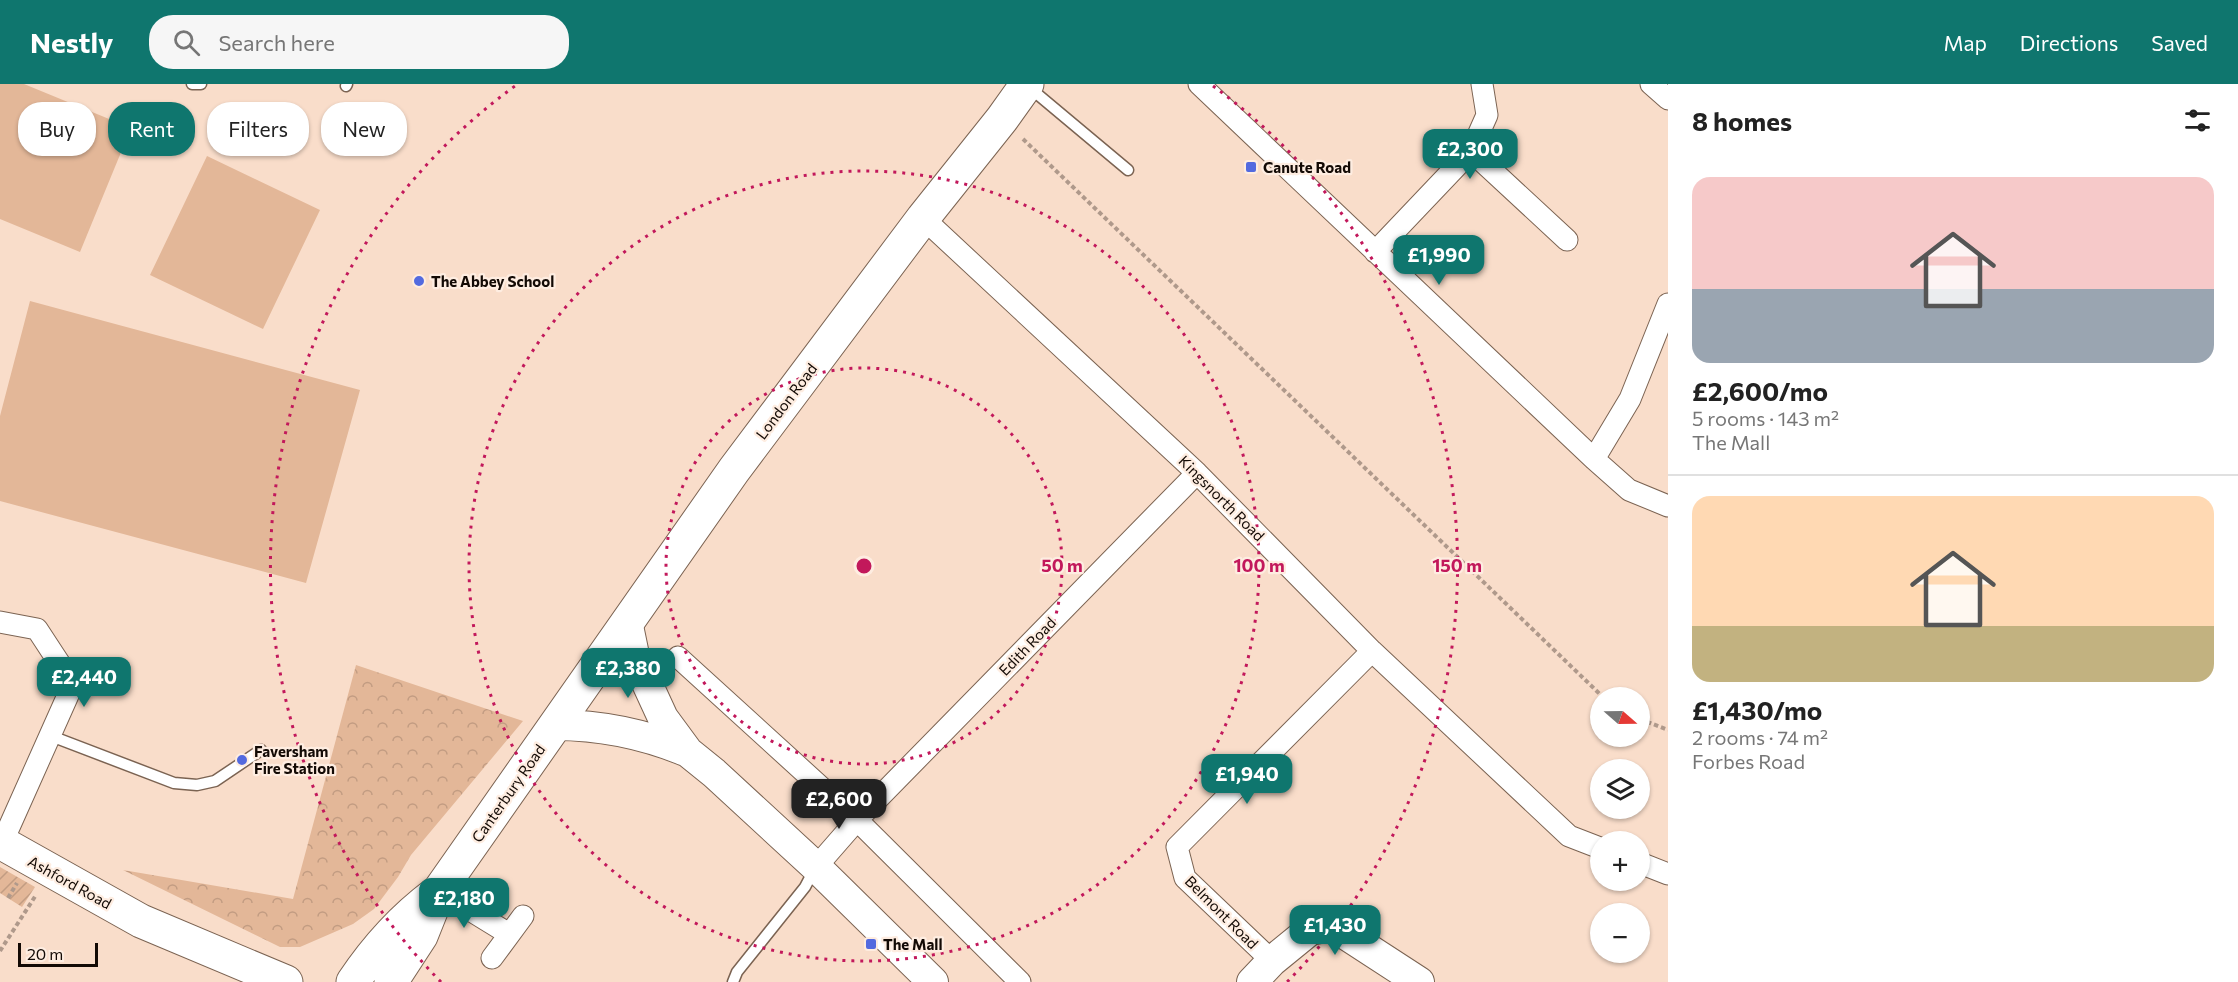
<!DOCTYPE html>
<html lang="en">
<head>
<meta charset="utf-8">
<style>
	:root { --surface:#fff; --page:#f6f6f6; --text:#222; --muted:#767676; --line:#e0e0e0; --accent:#0f766e }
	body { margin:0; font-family:Commissioner,sans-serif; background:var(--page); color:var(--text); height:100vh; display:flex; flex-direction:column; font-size:22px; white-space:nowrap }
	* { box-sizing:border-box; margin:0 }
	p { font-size:20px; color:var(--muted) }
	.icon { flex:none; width:33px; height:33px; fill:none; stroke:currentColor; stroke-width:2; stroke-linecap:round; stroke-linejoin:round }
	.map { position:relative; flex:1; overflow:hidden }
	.sheet { display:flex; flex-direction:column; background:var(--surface); width:570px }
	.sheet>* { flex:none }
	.guide { position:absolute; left:18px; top:18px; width:570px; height:54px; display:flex; gap:12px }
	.needle { width:39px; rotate:110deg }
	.fabs { position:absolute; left:1590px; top:603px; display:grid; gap:12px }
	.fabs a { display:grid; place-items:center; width:60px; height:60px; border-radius:50%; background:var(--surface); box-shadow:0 2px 4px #0004; font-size:30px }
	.scale { position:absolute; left:18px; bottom:15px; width:80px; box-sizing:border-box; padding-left:6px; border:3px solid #130a05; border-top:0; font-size:16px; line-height:21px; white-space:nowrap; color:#130a05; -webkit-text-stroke:4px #feede1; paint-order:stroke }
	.price { position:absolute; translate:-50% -51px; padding:0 14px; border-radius:12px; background:var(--accent); color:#fff; font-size:20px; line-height:39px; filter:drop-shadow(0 2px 3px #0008) }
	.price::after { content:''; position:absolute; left:50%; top:36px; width:18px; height:14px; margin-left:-9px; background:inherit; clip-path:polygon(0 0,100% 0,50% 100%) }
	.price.selected { background:#222; color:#fff }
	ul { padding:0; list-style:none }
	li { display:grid; align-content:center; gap:12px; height:318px; padding:0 24px }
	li+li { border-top:2px solid var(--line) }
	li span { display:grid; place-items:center; height:186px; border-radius:18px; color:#555 }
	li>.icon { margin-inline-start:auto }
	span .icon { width:108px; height:108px; fill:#fffc; stroke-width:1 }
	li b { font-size:26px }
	h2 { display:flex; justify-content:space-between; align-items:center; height:72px; padding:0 24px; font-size:26px }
	.chip { padding:0 21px; border-radius:24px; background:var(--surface); box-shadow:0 2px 4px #0004; font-size:21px; line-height:54px }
	.chip.selected { background:var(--accent); color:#fff }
	header { display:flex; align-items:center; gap:36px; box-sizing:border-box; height:84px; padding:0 30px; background:var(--accent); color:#fff }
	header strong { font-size:28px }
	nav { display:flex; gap:33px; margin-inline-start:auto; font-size:21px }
	.search { width:420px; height:54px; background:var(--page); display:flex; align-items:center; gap:15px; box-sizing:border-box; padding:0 21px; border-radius:24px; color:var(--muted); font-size:22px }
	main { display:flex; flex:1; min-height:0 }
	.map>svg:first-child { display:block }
</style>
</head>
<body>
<header>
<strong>Nestly</strong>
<div class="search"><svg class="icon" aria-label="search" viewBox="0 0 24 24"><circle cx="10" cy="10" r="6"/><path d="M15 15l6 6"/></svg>Search here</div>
<nav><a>Map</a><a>Directions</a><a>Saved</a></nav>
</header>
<main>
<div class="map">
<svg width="1668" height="898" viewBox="0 0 1668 898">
	<defs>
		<pattern id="forest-crowns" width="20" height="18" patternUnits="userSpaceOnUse" patternTransform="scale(1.5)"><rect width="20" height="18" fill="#e3b798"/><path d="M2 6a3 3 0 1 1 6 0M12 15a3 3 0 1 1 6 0" fill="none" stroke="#c29c82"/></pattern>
		<pattern id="garden-furrows" width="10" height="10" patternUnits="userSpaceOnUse" patternTransform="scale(1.5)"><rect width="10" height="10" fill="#e3b798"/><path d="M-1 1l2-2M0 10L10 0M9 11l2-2" fill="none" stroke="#c29c82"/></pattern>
	</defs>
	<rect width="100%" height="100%" fill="#f9ddca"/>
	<path fill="url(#forest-crowns)" d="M356,581L523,637L411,771L398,793L374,825L353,840L300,863H280L123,786L293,815Z"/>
	<path fill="#e3b798" d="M0,0H24L131,44L80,168L0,135Z
		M207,72L320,126L263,245L150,191Z
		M30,217L360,306L306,499L0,417V332Z"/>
	<path fill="url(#garden-furrows)" d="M0,783L35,803L22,823L0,809Z"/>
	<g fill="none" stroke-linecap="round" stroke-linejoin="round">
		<defs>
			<path id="service" d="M192,0H201
				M346,2L347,0
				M1030,4L1128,86
				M51,652L174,699L197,701L215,697L261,666
				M733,898L737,888L805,803L814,786"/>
			<path id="minor" d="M1199,0L1594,375L1629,406L1668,422
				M1651,0L1668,15
				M1471,67L1567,156
				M923,134L1197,389L1372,567L1569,752L1600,764
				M1375,168L1471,67L1487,31L1482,0
				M1594,375L1630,315L1668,220
				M0,538L37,545L73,600L2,759
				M678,573L857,736L1020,898
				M1640,779L1668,790
				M816,783L857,736L1197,389
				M439,807L509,850
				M492,874L523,832
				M1272,877L1185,794L1177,763L1372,567"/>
			<path id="secondary" d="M627,537L634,571L663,634L688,668L714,689L816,783L933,898
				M555,641C602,641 645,650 688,668
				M1252,898L1272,877L1310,846L1325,843L1339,846L1419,898"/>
			<path id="primary" d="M0,758L141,837L286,898
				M353,898C375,865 403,834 435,810
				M391,898L421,852L439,807L734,386L923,134L1002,35L1027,0"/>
		</defs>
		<use href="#service" stroke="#7b6352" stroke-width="13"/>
		<use href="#minor" stroke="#7b6352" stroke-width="23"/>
		<use href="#secondary" stroke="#7b6352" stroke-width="32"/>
		<use href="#primary" stroke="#7b6352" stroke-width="35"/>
		<path stroke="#af998b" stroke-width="4" stroke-dasharray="4.5 3" stroke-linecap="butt" d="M1023,55L1604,614
			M1640,635L1668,646
			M8,814L17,799
			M0,867L36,811"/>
		<use href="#service" stroke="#fff" stroke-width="10"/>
		<use href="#minor" stroke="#fff" stroke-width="21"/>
		<use href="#secondary" stroke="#fff" stroke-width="30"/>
		<use href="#primary" stroke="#fff" stroke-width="33"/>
	</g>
	<g fill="none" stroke="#c2185b" stroke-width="3" stroke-dasharray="3 6">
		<circle cx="864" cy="482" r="198"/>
		<circle cx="864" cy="482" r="395"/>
		<path d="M441 898A593 593 0 0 1 515 2M1213 2A593 593 0 0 1 1287 898"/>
	</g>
	<g fill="#536adf" stroke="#feede1" stroke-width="2">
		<rect x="1245" y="77" width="12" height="12" rx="3"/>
		<circle cx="419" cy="197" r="6"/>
		<circle cx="242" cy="676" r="6"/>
		<rect x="865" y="854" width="12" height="12" rx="3"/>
	</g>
	<g text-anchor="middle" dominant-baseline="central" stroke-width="4.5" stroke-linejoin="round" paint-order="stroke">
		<g font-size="15" font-weight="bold" fill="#130a05" stroke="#feede1" text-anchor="start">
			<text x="1263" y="83">Canute Road</text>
			<text x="431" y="197">The Abbey School</text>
			<text x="254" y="667">Faversham<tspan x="254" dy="17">Fire Station</tspan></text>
			<text x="883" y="860">The Mall</text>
		</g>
		<g font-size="15" fill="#130a05" stroke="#feede1">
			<text transform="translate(786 317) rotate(-53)">London Road</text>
			<text transform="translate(1222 414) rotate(45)">Kingsnorth Road</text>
			<text transform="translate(1027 562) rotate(-46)">Edith Road</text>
			<text transform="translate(508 709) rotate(-55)">Canterbury Road</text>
			<text transform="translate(70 798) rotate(29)">Ashford Road</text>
			<text transform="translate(1222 828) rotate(45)">Belmont Road</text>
		</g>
	</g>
	<circle cx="864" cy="482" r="9" fill="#c2185b" stroke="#feede1" stroke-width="3"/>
	<g font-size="18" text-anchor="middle" font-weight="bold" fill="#c2185b" stroke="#feede1" stroke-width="4.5" stroke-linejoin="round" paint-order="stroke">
		<text x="1062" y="488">50 m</text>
		<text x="1259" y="488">100 m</text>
		<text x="1457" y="488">150 m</text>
	</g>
</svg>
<div class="fabs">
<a><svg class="needle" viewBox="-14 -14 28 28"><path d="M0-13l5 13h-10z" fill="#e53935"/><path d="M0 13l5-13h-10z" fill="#767676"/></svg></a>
<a><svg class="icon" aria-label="layers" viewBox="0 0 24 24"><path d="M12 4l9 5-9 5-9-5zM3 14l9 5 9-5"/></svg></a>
<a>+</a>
<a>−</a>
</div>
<div class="scale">20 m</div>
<b class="price" style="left:1470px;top:96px">£2,300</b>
<b class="price" style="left:1439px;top:202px">£1,990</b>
<b class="price" style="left:628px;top:615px">£2,380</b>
<b class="price" style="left:84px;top:624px">£2,440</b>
<b class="price" style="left:1247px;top:721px">£1,940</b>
<b class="price selected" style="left:839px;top:746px">£2,600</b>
<b class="price" style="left:464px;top:845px">£2,180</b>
<b class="price" style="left:1335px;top:872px">£1,430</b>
<div class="guide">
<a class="chip">Buy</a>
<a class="chip selected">Rent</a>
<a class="chip">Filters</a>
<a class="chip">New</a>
</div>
</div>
<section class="sheet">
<h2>8 homes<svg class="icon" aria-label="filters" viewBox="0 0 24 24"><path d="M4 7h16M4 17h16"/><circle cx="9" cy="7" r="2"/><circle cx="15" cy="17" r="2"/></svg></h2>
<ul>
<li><span style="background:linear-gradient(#f6c9c9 60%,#9aa5b1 0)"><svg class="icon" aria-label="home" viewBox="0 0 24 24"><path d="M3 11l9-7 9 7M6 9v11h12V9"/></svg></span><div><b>£2,600/mo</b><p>5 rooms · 143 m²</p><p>The Mall</p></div></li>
<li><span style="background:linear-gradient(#ffd9b3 70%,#c2b280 0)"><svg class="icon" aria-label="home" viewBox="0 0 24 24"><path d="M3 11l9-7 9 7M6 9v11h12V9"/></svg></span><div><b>£1,430/mo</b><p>2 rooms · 74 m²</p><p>Forbes Road</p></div></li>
</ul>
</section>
</main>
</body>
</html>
